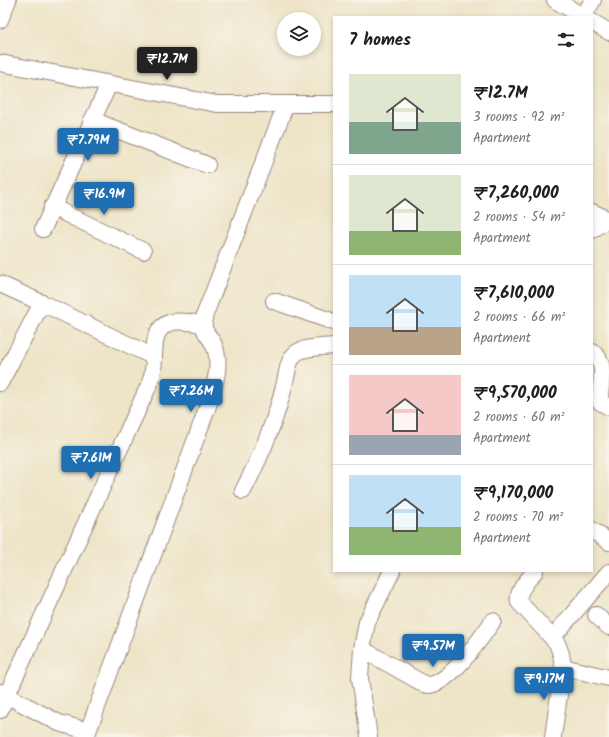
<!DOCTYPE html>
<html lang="en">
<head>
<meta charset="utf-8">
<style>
	:root { --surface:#fff; --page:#f2f2f2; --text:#202124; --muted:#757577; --line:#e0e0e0; --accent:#1f6fb2 }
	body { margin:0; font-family:Kalam,sans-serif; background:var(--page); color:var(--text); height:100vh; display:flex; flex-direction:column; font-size:15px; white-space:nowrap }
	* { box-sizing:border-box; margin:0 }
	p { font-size:13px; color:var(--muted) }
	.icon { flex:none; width:22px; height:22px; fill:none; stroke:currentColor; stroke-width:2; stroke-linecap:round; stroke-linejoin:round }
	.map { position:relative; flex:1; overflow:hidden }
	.side { position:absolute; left:333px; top:16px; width:260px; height:556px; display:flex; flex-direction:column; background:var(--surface); border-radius:0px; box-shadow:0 2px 6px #0003 }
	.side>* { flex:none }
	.buttons { position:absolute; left:277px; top:12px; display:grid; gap:8px }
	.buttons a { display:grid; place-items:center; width:44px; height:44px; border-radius:50%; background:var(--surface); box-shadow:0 2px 6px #0003; font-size:20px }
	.price { position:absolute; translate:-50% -34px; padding:0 9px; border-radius:4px; background:var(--accent); color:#fff; font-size:13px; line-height:26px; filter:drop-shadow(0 1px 2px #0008) }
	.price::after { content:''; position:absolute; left:50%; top:24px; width:12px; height:9px; margin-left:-6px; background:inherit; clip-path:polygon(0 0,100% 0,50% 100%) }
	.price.selected { background:#222; color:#fff }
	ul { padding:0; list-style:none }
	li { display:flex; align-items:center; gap:12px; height:100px; padding:0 16px }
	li+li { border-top:1px solid var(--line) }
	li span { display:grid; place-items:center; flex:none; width:112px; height:80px; border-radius:0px; color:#555 }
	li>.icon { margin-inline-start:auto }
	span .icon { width:48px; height:48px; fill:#fffc; stroke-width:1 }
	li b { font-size:17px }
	h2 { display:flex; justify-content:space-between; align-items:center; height:48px; padding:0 16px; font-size:17px }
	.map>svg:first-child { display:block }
</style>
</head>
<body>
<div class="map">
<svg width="609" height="737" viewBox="0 0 609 737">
	<rect width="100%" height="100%" fill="#f7f3e8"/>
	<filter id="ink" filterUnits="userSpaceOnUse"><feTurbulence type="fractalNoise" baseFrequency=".025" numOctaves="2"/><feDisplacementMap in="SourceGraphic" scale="8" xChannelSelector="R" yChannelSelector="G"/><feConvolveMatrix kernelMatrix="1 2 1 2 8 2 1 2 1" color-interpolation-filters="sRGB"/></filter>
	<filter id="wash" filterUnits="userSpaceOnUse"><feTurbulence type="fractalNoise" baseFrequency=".012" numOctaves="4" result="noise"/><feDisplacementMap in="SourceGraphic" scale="16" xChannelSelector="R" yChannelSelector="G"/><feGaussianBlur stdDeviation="0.9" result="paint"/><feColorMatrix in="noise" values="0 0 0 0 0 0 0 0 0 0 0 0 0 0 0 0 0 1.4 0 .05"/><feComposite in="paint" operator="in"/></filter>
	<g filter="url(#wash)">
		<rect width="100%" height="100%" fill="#eee5c8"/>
	</g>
	<g filter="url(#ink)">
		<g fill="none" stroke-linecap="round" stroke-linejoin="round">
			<defs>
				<path id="street" d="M555,0L584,17
					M583,17L593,0
					M0,20L8,0
					M592,22L609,32
					M0,63L217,104H334
					M92,120L207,165
					M52,207L143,251
					M592,212L609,220
					M43,229L109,84
					M592,230L607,219
					M0,284L42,303L0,383
					M274,301L334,322
					M42,303L154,357
					M592,352C609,363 599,385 600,402L609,407
					M243,491C261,456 276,421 285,382C287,374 288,360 295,354C302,347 324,347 334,346
					M592,530L609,542
					M535,571C529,579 516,591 519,602L557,643L561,654L563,667L609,678
					M596,615L609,627
					M552,638L609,572
					M362,649L424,684C444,693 483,635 493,621
					M0,692L59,723L88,731
					M0,710L149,385C151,380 153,375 153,370C156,353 149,328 172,322C181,320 194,323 203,324
					M86,737L208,406C213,389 221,369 216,351C212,333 200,337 205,314L286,104
					M369,737L360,678L362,649L367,622L392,571
					M553,737L563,667"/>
			</defs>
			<use href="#street" stroke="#9c827a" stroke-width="18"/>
			<use href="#street" stroke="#fff" stroke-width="16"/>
		</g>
	</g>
</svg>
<div class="buttons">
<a><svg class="icon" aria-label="layers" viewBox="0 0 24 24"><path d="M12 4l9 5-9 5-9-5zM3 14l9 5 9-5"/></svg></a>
</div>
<b class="price selected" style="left:167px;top:81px">₹12.7M</b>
<b class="price" style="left:88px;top:162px">₹7.79M</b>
<b class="price" style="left:104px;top:216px">₹16.9M</b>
<b class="price" style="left:191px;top:413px">₹7.26M</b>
<b class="price" style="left:91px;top:480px">₹7.61M</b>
<b class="price" style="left:433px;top:668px">₹9.57M</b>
<b class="price" style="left:544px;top:701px">₹9.17M</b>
<section class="side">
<h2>7 homes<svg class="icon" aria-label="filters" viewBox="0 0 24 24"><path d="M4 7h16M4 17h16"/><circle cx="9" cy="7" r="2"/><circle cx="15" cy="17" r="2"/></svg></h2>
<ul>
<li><span style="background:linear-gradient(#dfe7d0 60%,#7fa58c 0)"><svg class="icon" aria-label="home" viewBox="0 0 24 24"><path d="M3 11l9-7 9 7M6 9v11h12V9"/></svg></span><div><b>₹12.7M</b><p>3 rooms · 92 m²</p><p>Apartment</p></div></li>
<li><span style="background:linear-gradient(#dfe7d0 70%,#8fb573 0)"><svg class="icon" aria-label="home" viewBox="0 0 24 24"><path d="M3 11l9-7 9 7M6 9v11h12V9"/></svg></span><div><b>₹7,260,000</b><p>2 rooms · 54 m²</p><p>Apartment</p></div></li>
<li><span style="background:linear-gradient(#bfe0f5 65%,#b9a48a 0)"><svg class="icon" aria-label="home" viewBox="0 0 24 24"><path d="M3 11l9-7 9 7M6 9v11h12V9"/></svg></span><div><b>₹7,610,000</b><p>2 rooms · 66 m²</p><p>Apartment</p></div></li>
<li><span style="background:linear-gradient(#f6c9c9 75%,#9aa5b1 0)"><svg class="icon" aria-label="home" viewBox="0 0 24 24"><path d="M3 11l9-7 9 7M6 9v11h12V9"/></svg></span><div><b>₹9,570,000</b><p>2 rooms · 60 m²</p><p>Apartment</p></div></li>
<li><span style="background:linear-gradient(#bfe0f5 65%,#8fb573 0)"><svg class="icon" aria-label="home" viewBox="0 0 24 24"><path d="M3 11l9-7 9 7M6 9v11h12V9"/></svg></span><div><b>₹9,170,000</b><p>2 rooms · 70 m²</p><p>Apartment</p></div></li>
</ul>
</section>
</div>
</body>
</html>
